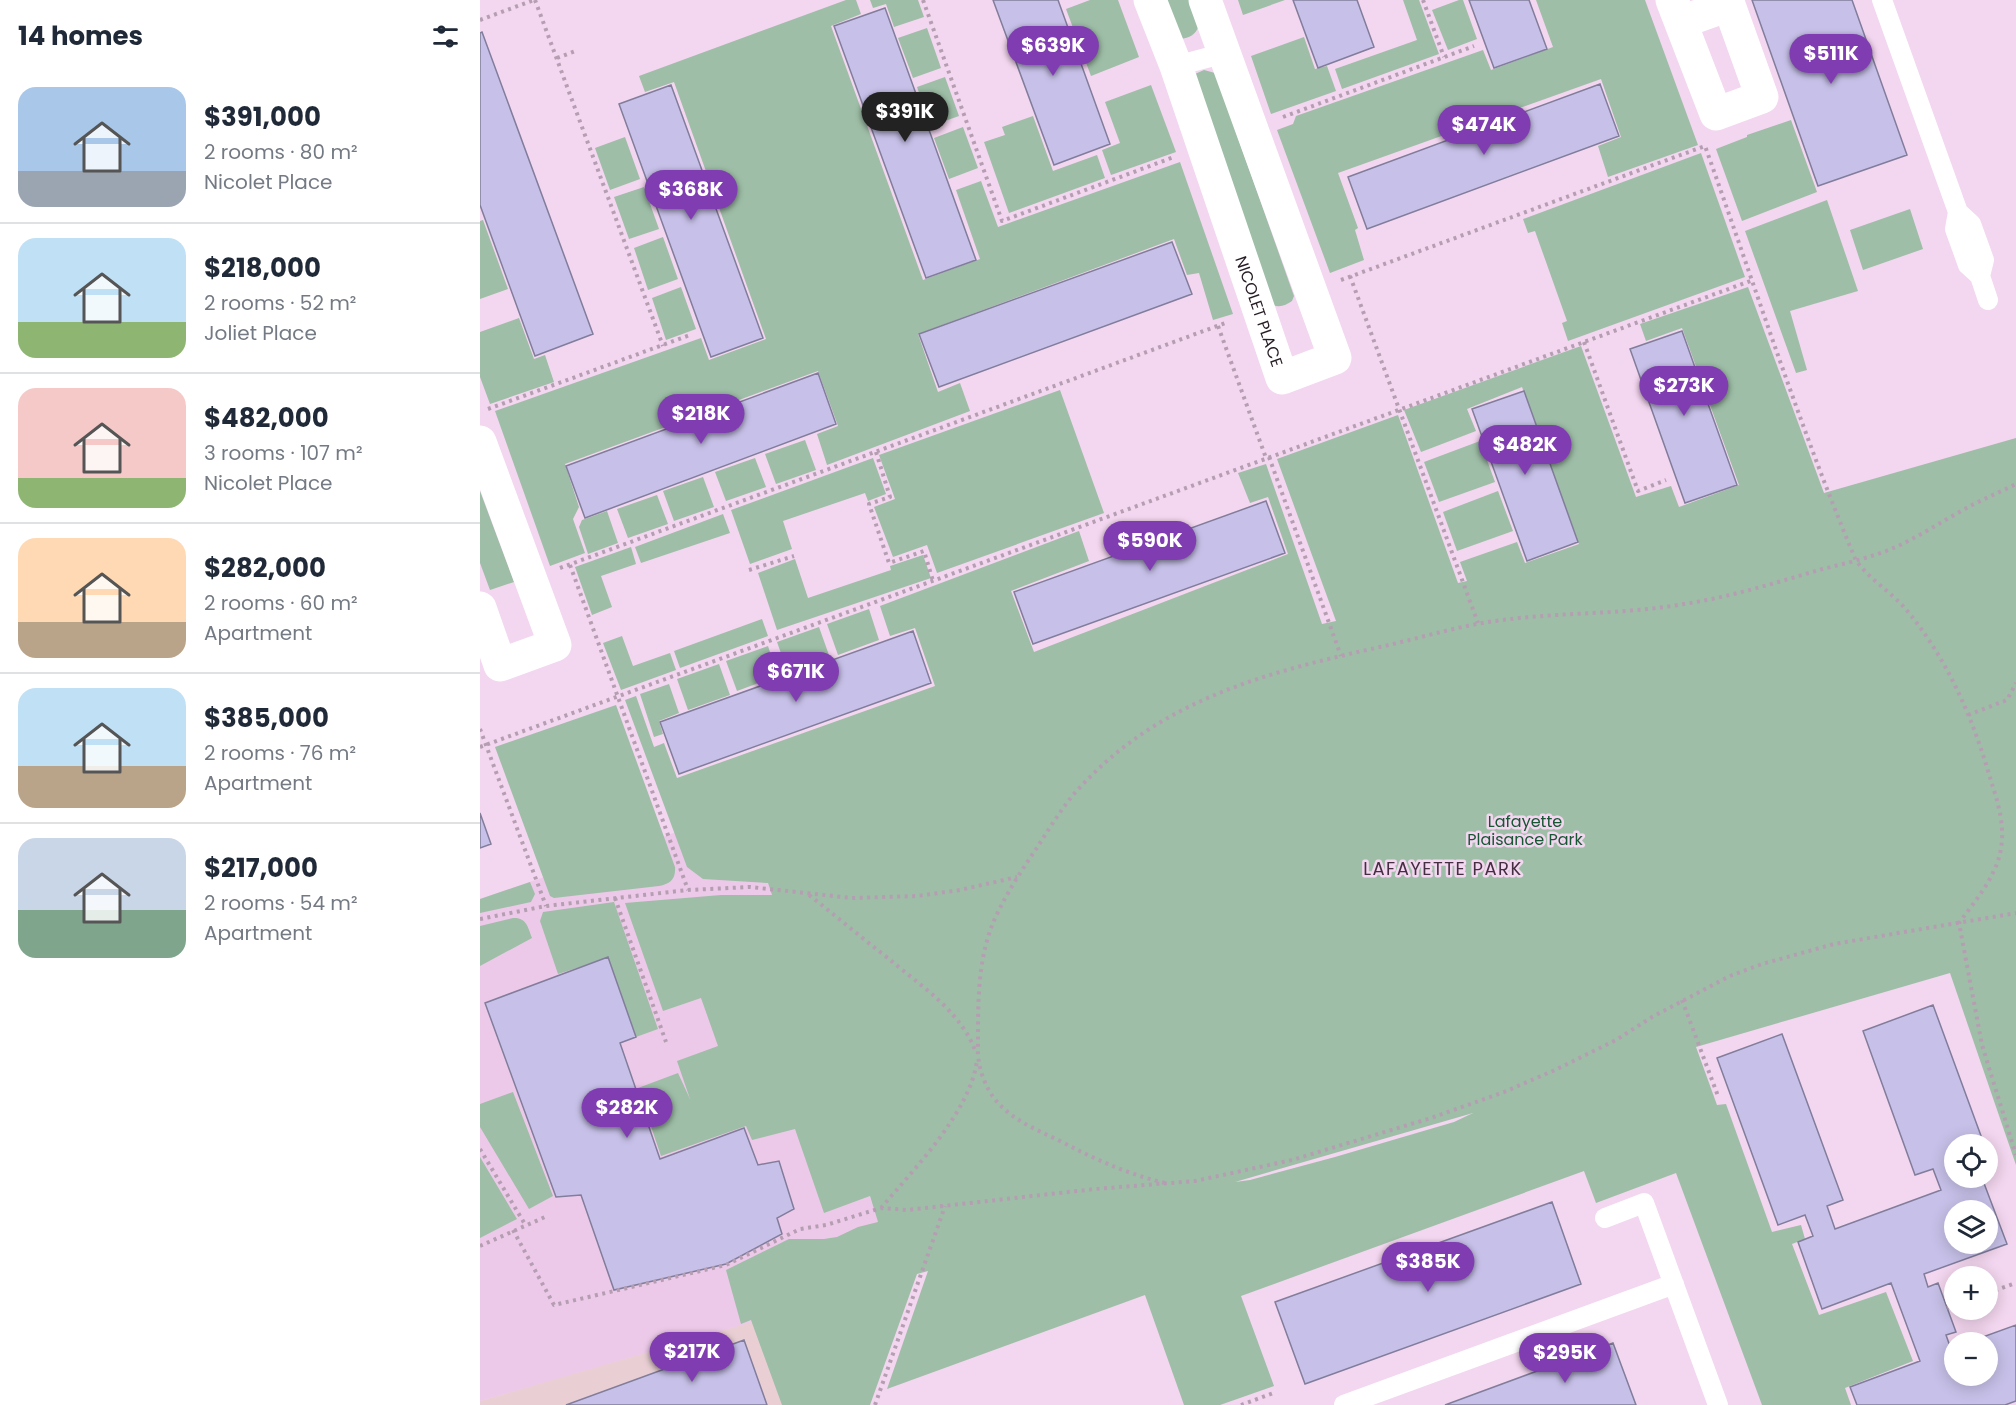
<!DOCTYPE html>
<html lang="en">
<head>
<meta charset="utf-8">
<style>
	:root { --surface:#fff; --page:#f6f6f7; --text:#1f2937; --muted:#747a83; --line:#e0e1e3; --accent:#803db1 }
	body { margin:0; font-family:Poppins,sans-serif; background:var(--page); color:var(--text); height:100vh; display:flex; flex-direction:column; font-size:22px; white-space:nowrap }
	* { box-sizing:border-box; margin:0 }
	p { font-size:20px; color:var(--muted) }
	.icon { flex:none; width:33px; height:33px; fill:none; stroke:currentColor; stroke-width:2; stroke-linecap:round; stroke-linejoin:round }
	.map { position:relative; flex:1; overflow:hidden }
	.details { display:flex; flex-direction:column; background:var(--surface); width:480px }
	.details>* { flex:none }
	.buttons { position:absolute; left:1464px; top:1134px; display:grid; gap:12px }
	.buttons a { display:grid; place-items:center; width:54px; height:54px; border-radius:50%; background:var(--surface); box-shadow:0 3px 15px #0003; font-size:30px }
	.price { position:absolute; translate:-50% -51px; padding:0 14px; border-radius:21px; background:var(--accent); color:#fff; font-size:20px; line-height:39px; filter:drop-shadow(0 2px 3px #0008) }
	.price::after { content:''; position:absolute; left:50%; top:36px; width:18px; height:14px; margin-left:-9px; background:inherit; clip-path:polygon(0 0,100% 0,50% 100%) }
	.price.current { background:#222; color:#fff }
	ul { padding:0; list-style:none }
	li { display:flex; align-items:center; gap:18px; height:150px; padding:0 18px }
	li+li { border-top:2px solid var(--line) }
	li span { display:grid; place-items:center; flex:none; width:168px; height:120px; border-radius:18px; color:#555 }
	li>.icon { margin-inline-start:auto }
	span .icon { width:72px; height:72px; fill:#fffc; stroke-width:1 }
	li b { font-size:26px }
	h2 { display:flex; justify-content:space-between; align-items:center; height:72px; padding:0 18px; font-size:26px }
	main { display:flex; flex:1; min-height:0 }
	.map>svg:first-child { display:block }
</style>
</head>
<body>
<main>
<section class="details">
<h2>14 homes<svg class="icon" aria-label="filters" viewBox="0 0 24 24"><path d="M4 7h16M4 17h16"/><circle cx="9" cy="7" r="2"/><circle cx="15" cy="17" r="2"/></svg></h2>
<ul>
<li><span style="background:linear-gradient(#a9c7e8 70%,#9aa5b1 0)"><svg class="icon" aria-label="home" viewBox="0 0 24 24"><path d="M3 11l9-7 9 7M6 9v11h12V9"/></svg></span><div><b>$391,000</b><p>2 rooms · 80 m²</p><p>Nicolet Place</p></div></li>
<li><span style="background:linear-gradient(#bfe0f5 70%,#8fb573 0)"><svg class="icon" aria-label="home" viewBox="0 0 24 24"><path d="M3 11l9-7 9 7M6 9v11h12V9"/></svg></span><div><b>$218,000</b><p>2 rooms · 52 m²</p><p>Joliet Place</p></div></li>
<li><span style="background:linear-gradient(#f6c9c9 75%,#8fb573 0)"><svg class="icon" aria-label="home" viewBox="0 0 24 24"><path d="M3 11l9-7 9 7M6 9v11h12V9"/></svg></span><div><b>$482,000</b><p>3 rooms · 107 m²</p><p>Nicolet Place</p></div></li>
<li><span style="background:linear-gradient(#ffd9b3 70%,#b9a48a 0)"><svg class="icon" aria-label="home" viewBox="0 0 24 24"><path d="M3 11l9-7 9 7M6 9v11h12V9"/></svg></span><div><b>$282,000</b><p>2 rooms · 60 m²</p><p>Apartment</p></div></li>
<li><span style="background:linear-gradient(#bfe0f5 65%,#b9a48a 0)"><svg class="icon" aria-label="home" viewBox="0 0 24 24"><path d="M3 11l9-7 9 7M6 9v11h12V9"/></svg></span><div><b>$385,000</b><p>2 rooms · 76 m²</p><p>Apartment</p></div></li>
<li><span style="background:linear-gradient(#c9d6e8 60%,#7fa58c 0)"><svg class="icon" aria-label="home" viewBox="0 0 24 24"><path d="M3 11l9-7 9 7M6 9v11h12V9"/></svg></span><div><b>$217,000</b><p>2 rooms · 54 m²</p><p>Apartment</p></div></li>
</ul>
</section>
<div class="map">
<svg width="1536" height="1405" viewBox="0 0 1536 1405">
	<rect width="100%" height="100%" fill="#f3d6ef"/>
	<path fill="#e9cfd3" d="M278,1320L308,1405H0V1401Z"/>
	<path fill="#ecc9e8" d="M264,809L417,1280L0,1401V899Z"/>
	<path fill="#9ebea7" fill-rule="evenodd" d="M366,0H376L381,14L351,26L443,280L500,259L476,190L501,181L518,227L700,162L753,314L733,320L719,273L707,275L694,239L438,334L458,392L480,383L490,411L347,465L337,434L358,426L338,371L85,464L99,507L93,519L105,553L70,566L15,411L221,338L229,360L286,339L194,82L165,92L159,76Z
		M390,0H438L444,17L414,27L406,4L393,8Z
		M610,0H638L659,57L611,76L586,9Z
		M681,0H709L719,26C715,35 710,38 700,39Z
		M758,0H805L763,15Z
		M923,0H939L959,54L862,89L855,69L937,40Z
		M979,0H983L997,39L968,50L952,10Z
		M1056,0H1165L1218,145L1128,177L1118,146L1141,137L1121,79L858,173L878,228L875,230L884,260L850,273L797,130L813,124L816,116L1003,50L1011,70L1073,47Z
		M447,28L461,68L433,78L418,38Z
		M824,37L835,69L847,66L856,91L791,114L771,56Z
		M724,70L735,73L814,296L812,301C806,305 800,308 793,305L715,74Z
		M465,77L479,116L451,126L437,87Z
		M671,85L696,152L631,175L622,150L640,143L625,102Z
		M553,116L573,171L617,155L625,178L529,213L504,142L525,135L522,127Z
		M1311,120L1337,192L1262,221L1236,149L1267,137V135Z
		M483,127L498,168L469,179L454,138Z
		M145,137L160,179L130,190L115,148Z
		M1221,153L1265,277L1088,341L1082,323L1087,321L1055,231L1048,233L1043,219Z
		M164,187L179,229L149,239L134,197Z
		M1347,200L1378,291L1310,311L1327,370L1316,373L1265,231Z
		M1430,209L1443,249L1383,270L1370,230Z
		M3,220L28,289L0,299V221Z
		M183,237L198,279L168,290L154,248Z
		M201,287L216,329L186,340L172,298Z
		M1268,287L1344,493L1536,438V1165L1470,973L1216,1047L1237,1105L1246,1104L1292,1232L1321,1225L1325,1239L1312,1244L1339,1315L1406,1292L1433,1361L1365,1388L1371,1405H1282L1196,1173L1116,1203L1104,1171L761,1296L794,1386L740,1405H704L665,1295L407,1389L448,1271L437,1274L390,1405H302L271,1320L261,1324L246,1270L309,1239H344L357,1237L378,1227L398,1222L390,1196L344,1213L315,1129L272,1140L266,1126L181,1156L158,1088L198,1073L210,1099L197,1061L238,1046L221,998L183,1011L145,903L241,895H292L288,883L223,879L207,867L145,700L156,696L174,747L184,743L197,778L455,686L435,628L410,636L400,606L599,531L609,561L531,591L554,652L808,554L788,497L770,503L758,473L786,464L842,624L856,621L797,459L918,415L978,583L987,581L980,562L1037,542L1045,563L1099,544L1042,387L987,409L996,431L941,452L924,410L1101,346L1156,497L1191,486L1199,507L1259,485L1202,328L1166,341L1160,324ZM993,1113L974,1122L855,1157L770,1180L755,1182Z
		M39,318L54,359L65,355L74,382L10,404L0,377V332Z
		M580,390L624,513L457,573L447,545L413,557L394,507L415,499L399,455Z
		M325,440L336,470L296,484L285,454Z
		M1000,441L1015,482L959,502L944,462Z
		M275,458L286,487L246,501L235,472Z
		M393,458L406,494L388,501L385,493L303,521L312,549L270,564L251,510Z
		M223,477L234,507L194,521L183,491Z
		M0,491L34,582L10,590L0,563Z
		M1018,491L1033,531L977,551L963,512Z
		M177,495L188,524L148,538L137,509Z
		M127,511L138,543L108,554L99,527L102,520Z
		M243,514L250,533L161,563L155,547Z
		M151,547L156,564L121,576L132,607L112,615L95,567Z
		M443,555L451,578L297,630L278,573L315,559L328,598L411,570L410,566Z
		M389,609L399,640L358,655L347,624Z
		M282,619L288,636L200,668L194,651Z
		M339,627L350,658L308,673L297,642Z
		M142,636L153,666L190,653L196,670L141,690L123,643Z
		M288,646L298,676L257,691L246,661Z
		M239,664L250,695L208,710L197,679Z
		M189,684L199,713L179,721L183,734L174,737L160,694Z
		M136,705L195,867C196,879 190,884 179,886L74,898L70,896L15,747Z
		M50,882L55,894L51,902L0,913V899Z
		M134,902L178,1029L156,1037L128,958L78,974L60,921L63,912Z
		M33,918C46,917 48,927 52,938L0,966V926Z
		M33,1092L73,1196L49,1209L0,1127V1104Z
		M0,1157L37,1219L0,1238Z"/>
	<path fill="#c7c1e9" stroke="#817d9b" stroke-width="1.5" fill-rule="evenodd" d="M513,0H578L630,144L574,165Z
		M813,0H877L894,47L838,68Z
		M989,0H1049L1067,49L1014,68Z
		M1272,0H1372L1427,155L1338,186Z
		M405,8L496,260L446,278L354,26Z
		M2,32L113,334L55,356L0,205V33Z
		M1120,84L1139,136L887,229L868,177Z
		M191,85L283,338L231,357L139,104Z
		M692,242L712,294L459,387L439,334Z
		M1202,331L1257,485L1205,503L1150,349Z
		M338,373L356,424L105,518L86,466Z
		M1044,391L1098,542L1047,561L992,409Z
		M786,501L805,553L553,644L534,592Z
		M433,631L451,683L199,774L180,722Z
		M0,813L11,844L0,848Z
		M128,957L156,1037L140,1043L180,1159L264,1128L278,1165L299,1161L314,1209L297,1218L302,1234L246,1264L134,1290L101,1195L76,1197L5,1003Z
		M1453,1005L1504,1144H1474V1178H1484L1485,1180L1492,1178H1502L1527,1244L1444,1274L1448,1287L1458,1283L1476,1332L1466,1335L1471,1349L1474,1348V1376H1508V1342H1489L1536,1325V1401L1525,1405H1377L1370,1387L1440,1361L1411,1283L1342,1309L1318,1242L1333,1236L1325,1215L1298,1225L1237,1058L1302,1034L1363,1200L1347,1206L1355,1229L1461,1190L1453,1169L1435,1175L1383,1031ZM1474,1210H1508V1244H1474Z
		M1072,1202L1101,1284L825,1384L795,1302Z
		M264,1340L287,1405H86Z
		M1133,1343L1156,1405H965Z"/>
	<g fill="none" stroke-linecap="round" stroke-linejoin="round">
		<path stroke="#b59eb2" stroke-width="4" stroke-dasharray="3 4.5" stroke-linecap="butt" d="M55,0L183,346
			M443,0L522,221L694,157
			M943,0L964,57
			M0,20L54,0
			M77,58L98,50
			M803,117L994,46
			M870,276L998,623
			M861,280L1225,146C1274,283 1318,422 1374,556C1380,571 1406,589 1418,601C1425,608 1431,615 1436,622C1472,669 1495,725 1511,781C1518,802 1525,826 1521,848C1517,876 1495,901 1479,923L1502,1045L1536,1155
			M738,326L786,458
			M1104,342L1158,491L1186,480
			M8,409L210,335
			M396,452L410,497L389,504L409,563L444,551L453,581
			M789,457L861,656
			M90,565L208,890
			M80,568L748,322
			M269,570L314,556
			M1488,715L1527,700L1536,683
			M0,729L66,906
			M0,747L1273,280
			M329,895C356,916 382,938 409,959C441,986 482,1012 496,1053
			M135,898L186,1042
			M0,919L66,906L208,890L270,887L372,898L437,896L480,890L537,877
			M1202,1000L1238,1096
			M0,1149L46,1226
			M685,1183C644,1173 615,1159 578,1140C555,1129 530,1119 514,1098C504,1085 497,1064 498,1048C498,1002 497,953 518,912C529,889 544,867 558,846C569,829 580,811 593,795C675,701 783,673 900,647C932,640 965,630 997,624C1066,611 1136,616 1204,604C1250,597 1295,583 1339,570C1366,563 1395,557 1420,545C1445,533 1469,517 1494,504C1508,497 1522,491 1536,484
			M401,1208C434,1169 491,1111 497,1060
			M33,1230L74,1305L246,1265L320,1229L346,1225L401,1208L427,1210L615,1189L715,1181L812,1160L951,1118L1024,1092L1075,1070L1136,1040L1172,1017L1250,976L1282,964L1354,944L1536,913
			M0,1246L65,1217
			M1508,1293L1536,1283
			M1467,1308L1474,1305
			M395,1405L465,1206
			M761,1405L796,1392"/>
		<path stroke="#fff" stroke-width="20" d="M1402,0L1478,212L1491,224L1504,260L1500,276L1508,300
			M696,66L745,53
			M1478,212L1475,229L1488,265L1500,276
			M1125,1218L1164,1203L1238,1405
			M864,1405L1194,1284"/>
		<g stroke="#fff" stroke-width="33">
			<path id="s1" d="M670,0L696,66L802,378L855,358L725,0"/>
			<path d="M1192,0L1236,114L1282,97L1249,5L1201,22"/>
			<path d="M0,442L75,645L20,665L0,608"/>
		</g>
	</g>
	<g text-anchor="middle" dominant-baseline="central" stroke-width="5" stroke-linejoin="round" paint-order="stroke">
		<g font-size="16" fill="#261c25" stroke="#f3d6ef">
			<text stroke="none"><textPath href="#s1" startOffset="330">NICOLET PLACE</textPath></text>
		</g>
		<g font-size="16" fill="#175633" stroke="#f3d6ef">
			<text x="1045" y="821">Lafayette<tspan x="1045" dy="18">Plaisance Park</tspan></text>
		</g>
		<g font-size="18" letter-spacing="1.5" fill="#442e42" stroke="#f3d6ef">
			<text x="963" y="868">LAFAYETTE PARK</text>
		</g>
	</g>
</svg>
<div class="buttons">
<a><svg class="icon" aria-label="locate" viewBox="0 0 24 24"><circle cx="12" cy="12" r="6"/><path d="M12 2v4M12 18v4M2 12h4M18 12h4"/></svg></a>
<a><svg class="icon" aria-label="layers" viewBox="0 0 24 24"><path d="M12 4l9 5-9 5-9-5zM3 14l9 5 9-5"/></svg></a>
<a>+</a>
<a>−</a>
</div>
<b class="price" style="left:573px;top:77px">$639K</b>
<b class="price" style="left:1351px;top:85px">$511K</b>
<b class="price current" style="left:425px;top:143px">$391K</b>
<b class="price" style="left:1004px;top:156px">$474K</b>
<b class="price" style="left:211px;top:221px">$368K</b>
<b class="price" style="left:1204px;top:417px">$273K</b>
<b class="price" style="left:221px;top:445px">$218K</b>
<b class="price" style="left:1045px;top:476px">$482K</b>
<b class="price" style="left:670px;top:572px">$590K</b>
<b class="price" style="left:316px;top:703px">$671K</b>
<b class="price" style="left:147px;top:1139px">$282K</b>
<b class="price" style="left:948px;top:1293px">$385K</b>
<b class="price" style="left:212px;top:1383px">$217K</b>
<b class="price" style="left:1085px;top:1384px">$295K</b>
</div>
</main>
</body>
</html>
